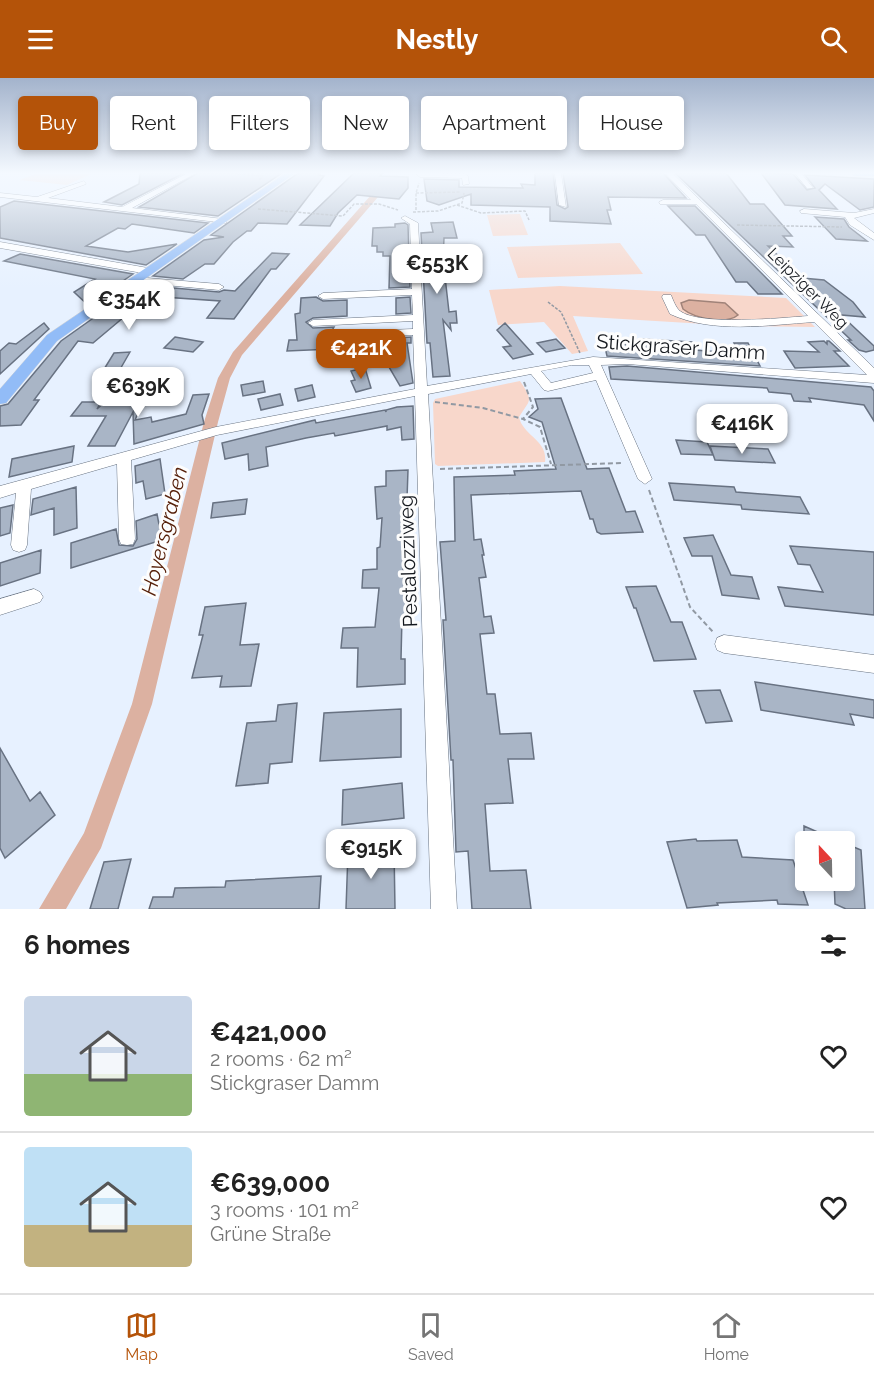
<!DOCTYPE html>
<html lang="en">
<head>
<meta charset="utf-8">
<style>
	:root { --surface:#fff; --page:#f2f2f2; --text:#222; --muted:#767676; --line:#e0e0e0; --accent:#b45309 }
	body { margin:0; font-family:Raleway,sans-serif; background:var(--page); color:var(--text); height:100vh; display:flex; flex-direction:column; font-size:22px; white-space:nowrap }
	* { box-sizing:border-box; margin:0 }
	p { font-size:20px; color:var(--muted) }
	.icon { flex:none; width:33px; height:33px; fill:none; stroke:currentColor; stroke-width:2; stroke-linecap:round; stroke-linejoin:round }
	.map { position:relative; height:831px; overflow:hidden }
	.side { display:flex; flex-direction:column; background:var(--surface); flex:1 }
	.side>* { flex:none }
	.guide { position:absolute; left:18px; top:18px; width:838px; height:54px; display:flex; gap:12px }
	.needle { width:39px; rotate:338deg }
	.buttons { position:absolute; left:795px; top:753px; display:grid; gap:12px }
	.buttons a { display:grid; place-items:center; width:60px; height:60px; border-radius:6px; background:var(--surface); box-shadow:0 3px 9px #0003; font-size:30px }
	.price { position:absolute; translate:-50% -51px; padding:0 14px; border-radius:12px; background:#fff; color:#222; font-size:20px; line-height:39px; filter:drop-shadow(0 2px 3px #0008) }
	.price::after { content:''; position:absolute; left:50%; top:36px; width:18px; height:14px; margin-left:-9px; background:inherit; clip-path:polygon(0 0,100% 0,50% 100%) }
	.price.on { background:var(--accent); color:#fff }
	ul { padding:0; list-style:none }
	li { display:flex; align-items:center; gap:18px; height:150px; padding:0 24px }
	li+li { border-top:2px solid var(--line) }
	li span { display:grid; place-items:center; flex:none; width:168px; height:120px; border-radius:6px; color:#555 }
	li>.icon { margin-inline-start:auto }
	span .icon { width:72px; height:72px; fill:#fffc; stroke-width:1 }
	li b { font-size:26px }
	h2 { display:flex; justify-content:space-between; align-items:center; height:72px; padding:0 24px; font-size:26px }
	.tag { padding:0 21px; border-radius:6px; background:var(--surface); box-shadow:0 3px 9px #0003; font-size:21px; line-height:54px }
	.tag.on { background:var(--accent); color:#fff }
	header { display:flex; justify-content:space-between; align-items:center; height:78px; padding:0 24px; background:var(--accent); color:#fff; font-size:27px; font-weight:700 }
	.menu { display:flex; justify-content:space-around; align-items:center; height:84px; border-top:2px solid var(--line); background:var(--surface); font-size:16px; color:var(--muted) }
	.menu a { display:grid; justify-items:center; gap:3px }
	.menu .on { color:var(--accent) }
	.map>svg:first-child { display:block }
</style>
</head>
<body>
<header><svg class="icon" aria-label="menu" viewBox="0 0 24 24"><path d="M4 6h16M4 12h16M4 18h16"/></svg>Nestly<svg class="icon" aria-label="search" viewBox="0 0 24 24"><circle cx="10" cy="10" r="6"/><path d="M15 15l6 6"/></svg></header>
<div class="map">
<svg width="874" height="831" viewBox="0 0 874 831">
	<rect width="100%" height="100%" fill="#e7f1ff"/>
	<path fill="#f8d7cb" d="M37,95H93L67,107L20,102Z
		M520,136L528,157L493,158L487,137Z
		M620,165L643,196L518,200L507,169Z
		M560,208L786,220L815,249L738,248L573,238L588,273L572,276L544,244L498,247L489,212Z
		M520,303C534,324 530,321 519,339C523,358 548,362 545,384L438,388L435,386L433,325L435,321Z"/>
	<path fill="#dcb1a1" stroke="#a08379" stroke-width="1.5" d="M689,222L725,225L738,237C726,247 694,240 683,231L681,225Z"/>
	<g fill="none" stroke-linecap="round" stroke-linejoin="round">
		<path fill="#dcb1a1" fill-rule="evenodd" d="M371,117L378,119L242,277L230,300L218,344L152,626L101,770L66,831H39L84,755L132,626L204,344L218,300L233,274Z"/>
	</g>
	<path fill="#a9b5c6" stroke="#687282" stroke-width="1.5" d="M140,95H184L122,127L104,124L139,106Z
		M198,95H282L218,138L139,129Z
		M305,95H321L319,97L324,98L287,146L258,145L251,153H247L233,164L214,186H205L183,201L153,198L204,162L224,159L211,157L297,96Z
		M354,95H383L380,98L408,99V110L399,121L357,117L338,135L330,148L300,147Z
		M535,95H553L557,127L565,131L568,129L563,95H663L686,120L608,119L611,132H607L611,146L550,143V129L471,127V116L439,127L427,123L424,101L459,102V109L523,110L521,106L535,107Z
		M675,95H726L750,126H764L792,158H783L793,169L768,168L802,200L824,202L853,224L865,239L841,237L874,268V272L866,274L859,272L848,262H851Z
		M761,95L793,96L807,112L815,110L805,97L874,101V129L860,132L825,106L819,112L837,131L785,127Z
		M14,123L208,145L194,155L132,146L125,151L118,150L86,168L128,174L177,166L146,187L0,160V129Z
		M668,128H695L782,216H758L747,204H736L705,157H696Z
		M815,139L844,141L849,149L867,163L836,161Z
		M453,144L457,160H444L443,181L449,234L456,233L457,245H450L451,252L443,242L450,298L433,299L430,265H427L421,155L433,154L431,145Z
		M405,145L408,147L410,209L389,210L390,178H383V174H377V168H372L373,150L395,149V146Z
		M272,175L289,176L276,191H271L234,241L207,240L220,223L163,219L164,215L157,219L149,218L93,265L78,263L34,322H39L21,347L0,348V328L8,326L61,263L140,207L219,214L224,212L235,213Z
		M20,176L133,196L88,227L74,214L95,201L4,183Z
		M316,219L323,223L347,222V238L313,240L306,244L313,250L334,249L330,256L333,260L332,271L287,273L289,262H297L295,236L300,235L301,220Z
		M410,219L411,235L396,236V220Z
		M44,245L49,251L0,296V273L9,265L16,266Z
		M505,245L533,276L513,281L503,269L511,268L497,252Z
		M175,259L203,264L193,274L164,270Z
		M411,259V265H407L413,305L400,308L382,277L381,261Z
		M556,261L565,270L546,274L537,265Z
		M641,261L692,264L695,272L720,274H739L734,265H748L760,288L607,278L604,265L643,267Z
		M824,263L827,266V263H829L840,273H834L849,288L795,290L784,273L819,274L808,264Z
		M130,274L115,300L98,301L114,275Z
		M627,288L871,309L874,313V343L864,327L809,320L811,324L794,323L791,316L769,314L767,310L611,301L609,289Z
		M365,290L371,310L356,314L351,303L355,302L351,293Z
		M263,303L265,314L243,318L241,307Z
		M312,307L315,319L298,323L295,311Z
		M149,311L135,342L151,339L152,344L186,336L193,317L209,316L202,337L204,346L134,366L133,334L115,368H88L106,338H71L82,324H101L97,331L105,324H115L121,313Z
		M280,316L283,327L261,332L258,321Z
		M561,320L587,391L609,390L626,434L635,433L643,454L601,456L597,454L593,441H590L581,413L471,417L474,462L481,461L484,477H482L486,499L479,500L484,539L491,538L494,555L480,556L487,616H495L500,656L531,655L534,681H508L513,725L485,726L490,793L526,792L531,831H472L468,773L456,774L453,682H451L443,542H446L440,464L455,463L454,399L515,397L514,393L556,391L542,344L529,339L538,331L535,321Z
		M413,328L414,361L402,362L401,349L387,352V348L335,358L334,355L306,360L266,369L268,388L249,392L248,376L225,381L222,365L315,342L316,345L385,332L386,334V332L397,329Z
		M676,362L707,364L713,377L681,376Z
		M74,368L72,384L9,399L12,381Z
		M710,368L768,371L775,385L715,382Z
		M160,381L165,416L146,421L143,403L136,405L135,388Z
		M408,392L407,421H405L406,439H404L402,461L404,519H406L405,539H402L401,581H405V606L357,609L358,570H341L343,550L375,549L379,510H362L363,492L377,491V470L380,469L382,440L377,441L375,409L386,408V393Z
		M669,405L734,409L736,414L800,419L809,436L742,431L741,427L674,422Z
		M76,409L77,450L54,457V430L31,437L33,421Z
		M247,421L245,436L211,440L213,425Z
		M13,427L10,455L0,458V430Z
		M157,436L162,462L71,490V465L116,451L119,467L133,468L137,461L136,443Z
		M713,457L731,497L752,499L759,521L722,517L712,478H692L684,460Z
		M790,468L874,474V537L785,528L778,509L823,514L810,487L798,486Z
		M41,472L40,495L0,508V485Z
		M656,508L671,544H682L696,581L654,583L636,530H634L626,509Z
		M246,525L240,567L259,566L251,608L220,609L222,598L192,600L203,557H199L205,529Z
		M755,604L874,622V640L850,636L854,647L761,632Z
		M720,612L732,643L706,645L694,613Z
		M297,625L292,684L270,686L268,705L236,708L247,645L276,643L278,627Z
		M401,631V679L320,683L324,635Z
		M0,670L30,723L40,714L55,737L5,780L0,770Z
		M402,705L404,740L342,747L343,712Z
		M804,748L840,764H804Z
		M696,761L697,763L737,762L742,779L793,782L808,827L778,826L777,822L717,825L718,827L687,830L667,764Z
		M844,765L861,772L865,831H846L835,826L834,802H844Z
		M394,770L395,831H346L348,774Z
		M131,781L118,831H90L104,784Z
		M321,798L319,831H149L153,819H173L175,810L225,809L226,803Z"/>
	<g fill="none" stroke-linecap="round" stroke-linejoin="round">
		<defs>
			<path id="minor" d="M188,95H196L132,130L223,141H226V145L0,119V115L37,119L84,103L86,106L48,120L122,129Z
				M418,95L465,96L468,98L469,106L463,107L462,100L420,99L417,97Z
				M555,95H561L566,129L559,127Z
				M665,95H672L874,290V305L627,286L601,287L652,401L645,406L638,401L596,302L548,313L544,312L531,296L428,316L457,831H431L415,318L217,357L131,382L135,461L133,466L127,467L121,466L119,461L117,386L31,411L27,467L25,472L19,474L13,472L11,467L16,415L0,420V408L216,349L415,311L413,257L337,260L332,257L337,254L413,251V243L313,248L308,245L313,242L413,237L412,217L323,221L318,218L323,215L412,211L410,146L401,140L405,138L418,145L427,308L593,279L867,297L814,244C768,247 713,256 670,236L662,219L663,217H671C673,222 676,230 680,233C699,248 782,240 808,238L696,126H660L659,124L663,122H691ZM572,287H589L593,295L551,305L541,293Z
				M795,95H801L813,110H807Z
				M804,131L854,135L874,131V135L854,140L874,155V162L850,147L845,139L801,135L800,133Z
				M0,164L148,190L153,193L148,196L0,170Z
				M135,199L219,206L224,209L219,212L132,204L130,202Z
				M34,511L40,514L43,519L40,524L0,537V521Z
				M724,557L874,577V595L724,575L717,572L715,566L717,560Z"/>
			<path id="major" d="M286,95H295L57,263L6,325L0,326V311L47,257Z
				M851,95H874V98H855Z"/>
		</defs>
		<use href="#minor" stroke="#687382" stroke-width="1"/>
		<use href="#major" stroke="#d5d5d6" stroke-width="1"/>
		<path stroke="#9199a3" stroke-width="1.5" stroke-dasharray="3 1.5" stroke-linecap="butt" d="M238,96L263,98L259,102
			M416,115L461,114
			M457,127L481,135L525,133L529,142
			M258,131L343,138L354,126H379L398,132
			M416,132V115L419,105
			M413,134L438,133L462,125L464,115
			M737,147L842,149
			M548,224L561,234L580,275"/>
		<path stroke="#9199a3" stroke-width="2" stroke-dasharray="5 3" stroke-linecap="butt" d="M524,304L533,329L523,341L540,349L551,386
			M435,324L483,330L523,341
			M440,391L623,385
			M649,412L690,529L714,555"/>
		<use href="#minor" fill="#fff" fill-rule="evenodd"/>
		<use href="#major" fill="#92bcf7" fill-rule="evenodd"/>
	</g>
	<linearGradient id="sky" x2="0" y2="1"><stop stop-color="#a3b3cc"/><stop offset="0.45" stop-color="#f4f9ff"/><stop offset="1" stop-color="#f4f9ff" stop-opacity="0"/></linearGradient>
	<rect width="874" height="211" fill="url(#sky)"/>
	<g text-anchor="middle" dominant-baseline="central" stroke-width="6" stroke-linejoin="round" paint-order="stroke">
		<g font-size="16" fill="#13171d" stroke="#fdfdfd">
			<text transform="translate(808 210) rotate(45)">Leipziger Weg</text>
		</g>
		<g font-size="20" fill="#13171d" stroke="#fdfdfd">
			<text transform="translate(681 269) rotate(4)">Stickgraser Damm</text>
			<text transform="translate(408 483) rotate(-92)">Pestalozziweg</text>
		</g>
		<g font-size="21" font-style="italic" fill="#56200a" stroke="#fdfdfd">
			<text transform="translate(164 453) rotate(-76)">Hoyersgraben</text>
		</g>
	</g>
</svg>
<div class="buttons">
<a><svg class="needle" viewBox="-14 -14 28 28"><path d="M0-13l5 13h-10z" fill="#e53935"/><path d="M0 13l5-13h-10z" fill="#767676"/></svg></a>
</div>
<b class="price" style="left:437px;top:217px">€553K</b>
<b class="price" style="left:129px;top:253px">€354K</b>
<b class="price on" style="left:361px;top:302px">€421K</b>
<b class="price" style="left:138px;top:340px">€639K</b>
<b class="price" style="left:742px;top:377px">€416K</b>
<b class="price" style="left:371px;top:802px">€915K</b>
<div class="guide">
<a class="tag on">Buy</a>
<a class="tag">Rent</a>
<a class="tag">Filters</a>
<a class="tag">New</a>
<a class="tag">Apartment</a>
<a class="tag">House</a>
</div>
</div>
<section class="side">
<h2>6 homes<svg class="icon" aria-label="filters" viewBox="0 0 24 24"><path d="M4 7h16M4 17h16"/><circle cx="9" cy="7" r="2"/><circle cx="15" cy="17" r="2"/></svg></h2>
<ul>
<li><span style="background:linear-gradient(#c9d6e8 65%,#8fb573 0)"><svg class="icon" aria-label="home" viewBox="0 0 24 24"><path d="M3 11l9-7 9 7M6 9v11h12V9"/></svg></span><div><b>€421,000</b><p>2 rooms · 62 m²</p><p>Stickgraser Damm</p></div><svg class="icon" aria-label="heart" viewBox="0 0 24 24"><path d="M12 20l-8-8c-3-5 5-10 8-4 3-6 11-1 8 4z"/></svg></li>
<li><span style="background:linear-gradient(#bfe0f5 65%,#c2b280 0)"><svg class="icon" aria-label="home" viewBox="0 0 24 24"><path d="M3 11l9-7 9 7M6 9v11h12V9"/></svg></span><div><b>€639,000</b><p>3 rooms · 101 m²</p><p>Grüne Straße</p></div><svg class="icon" aria-label="heart" viewBox="0 0 24 24"><path d="M12 20l-8-8c-3-5 5-10 8-4 3-6 11-1 8 4z"/></svg></li>
</ul>
</section>
<nav class="menu">
<a class="on"><svg class="icon" aria-label="map" viewBox="0 0 24 24"><path d="M3 6l6-2 6 2 6-2v14l-6 2-6-2-6 2zM9 4v14M15 6v14"/></svg>Map</a>
<a><svg class="icon" aria-label="saved" viewBox="0 0 24 24"><path d="M7 4h10v16l-5-4-5 4z"/></svg>Saved</a>
<a><svg class="icon" aria-label="home" viewBox="0 0 24 24"><path d="M3 11l9-7 9 7M6 9v11h12V9"/></svg>Home</a>
</nav>
</body>
</html>
